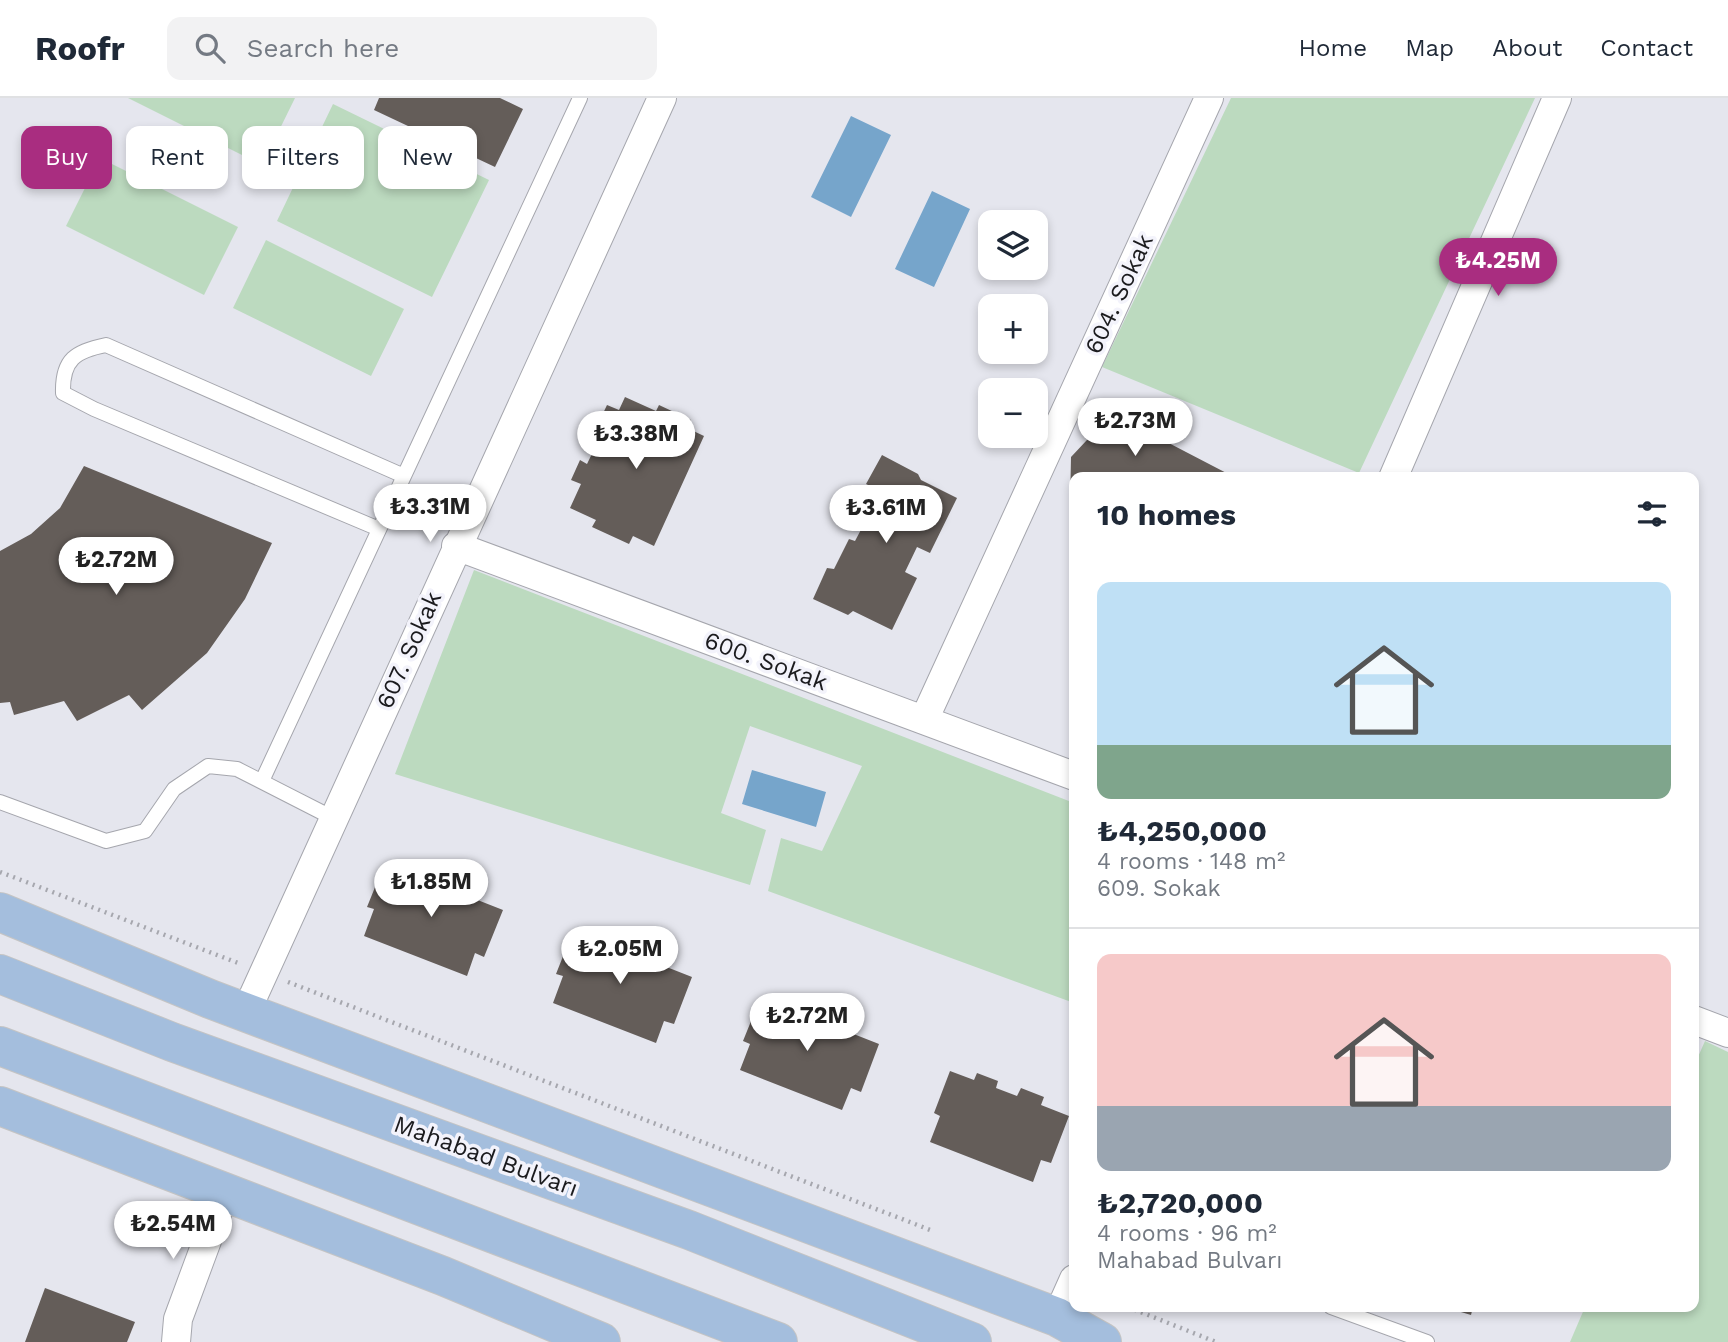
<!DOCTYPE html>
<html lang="en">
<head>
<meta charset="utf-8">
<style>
	:root { --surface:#fff; --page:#f2f2f3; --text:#1f2937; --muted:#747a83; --line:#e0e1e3; --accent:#a92d80 }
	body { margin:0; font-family:"Work Sans",sans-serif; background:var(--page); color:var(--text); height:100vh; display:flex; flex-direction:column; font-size:26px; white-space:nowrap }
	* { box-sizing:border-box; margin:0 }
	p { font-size:23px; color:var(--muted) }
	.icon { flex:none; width:38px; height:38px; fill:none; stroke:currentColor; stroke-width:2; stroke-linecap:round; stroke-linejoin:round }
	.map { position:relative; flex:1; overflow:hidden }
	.panel { position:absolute; left:1069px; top:374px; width:630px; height:840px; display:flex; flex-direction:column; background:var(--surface); border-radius:14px; box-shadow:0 4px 10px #0003 }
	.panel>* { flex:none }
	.top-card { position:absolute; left:21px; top:28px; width:665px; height:63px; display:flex; gap:14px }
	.buttons { position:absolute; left:978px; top:112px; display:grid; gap:14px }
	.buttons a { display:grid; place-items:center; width:70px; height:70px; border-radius:14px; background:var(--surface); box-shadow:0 4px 10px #0003; font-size:35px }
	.price { position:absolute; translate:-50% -60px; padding:0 16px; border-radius:24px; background:#fff; color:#222; font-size:23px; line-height:46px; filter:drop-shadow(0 2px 4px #0008) }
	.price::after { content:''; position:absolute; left:50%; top:42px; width:21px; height:16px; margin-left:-10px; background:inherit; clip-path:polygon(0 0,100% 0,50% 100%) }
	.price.on { background:var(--accent); color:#fff }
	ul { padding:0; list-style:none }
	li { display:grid; align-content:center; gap:14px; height:371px; padding:0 28px }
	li+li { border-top:2px solid var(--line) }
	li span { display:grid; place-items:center; height:217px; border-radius:14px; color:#555 }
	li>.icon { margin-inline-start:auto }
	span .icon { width:126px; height:126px; fill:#fffc; stroke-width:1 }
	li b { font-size:30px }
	h2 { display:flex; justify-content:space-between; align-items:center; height:84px; padding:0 28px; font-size:30px }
	.chip { padding:0 24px; border-radius:14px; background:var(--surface); box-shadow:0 4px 10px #0003; font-size:24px; line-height:63px }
	.chip.on { background:var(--accent); color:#fff }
	header { display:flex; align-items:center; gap:42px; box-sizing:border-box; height:98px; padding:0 35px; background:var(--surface); border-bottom:2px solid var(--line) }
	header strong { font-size:33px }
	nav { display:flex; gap:38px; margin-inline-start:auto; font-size:24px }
	.search { width:490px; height:63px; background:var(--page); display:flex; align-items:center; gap:18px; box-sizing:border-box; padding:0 24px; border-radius:14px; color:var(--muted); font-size:26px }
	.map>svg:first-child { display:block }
</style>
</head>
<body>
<header>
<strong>Roofr</strong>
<div class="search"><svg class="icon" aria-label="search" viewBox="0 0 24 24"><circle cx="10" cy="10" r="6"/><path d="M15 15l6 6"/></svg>Search here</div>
<nav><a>Home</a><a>Map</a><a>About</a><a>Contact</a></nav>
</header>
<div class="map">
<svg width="1728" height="1244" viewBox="0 0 1728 1244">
	<rect width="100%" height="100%" fill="#e5e6ee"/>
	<path fill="#bcdabf" d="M128,0H295L262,67Z
		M1231,0H1535L1359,375L1102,269Z
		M333,6L489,82L432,199L277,123Z
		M100,60L238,129L204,197L66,128Z
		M266,142L404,211L371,278L233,210Z
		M474,472L1074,705V905L768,793L781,740L822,753L862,668L750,628L721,715L766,732L750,787L395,676Z
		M1705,943L1728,954V1244H1570L1585,1209H1694V968Z"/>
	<path fill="#76a5cb" d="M851,18L891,37L851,119L811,99Z
		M932,93L970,111L934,189L895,171Z
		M752,672L826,694L816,729L742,706Z"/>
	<path fill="#645d59" d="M379,0H500L523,11L495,69L374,12Z
		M625,299L656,313L659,307L691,322L687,330L704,338L654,448L633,438L629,446L592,429L596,422L570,410L581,386L571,382L580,362L587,366L604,331L597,328L607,307L619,312Z
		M1102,326L1136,328L1236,380H1074V412L1070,408L1071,359Z
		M882,357L918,376L921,382L957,400L930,455L917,449L905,474L917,480L892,532L853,513L848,517L813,501L827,470L834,471L849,441L855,443L864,426L857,422L874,390L866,386Z
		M84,368L272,445L245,501L207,555L142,612L129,597L77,623L64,603L14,617L10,604L0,605V453L31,436L60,410Z
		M384,767L408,776L410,769L431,777L429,784L451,792L454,783L478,792L475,801L503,812L484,859L475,855L467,878L364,838L374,811L367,809Z
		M573,833L597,843L599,835L621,844L618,851L641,859L644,851L667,860L664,868L692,879L674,926L664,923L656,945L553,905L563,878L556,876Z
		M760,901L783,910L786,903L808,911L805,918L827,927L830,918L854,927L851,935L879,946L861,994L851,990L842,1012L740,972L750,946L743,943Z
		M950,973L974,982L977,975L998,983L996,990L1017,998L1021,990L1044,999L1041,1007L1069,1018L1051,1065L1041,1062L1033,1084L930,1044L940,1018L934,1015Z
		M45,1190L135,1224L127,1244H25Z
		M1444,1209H1473L1471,1217Z"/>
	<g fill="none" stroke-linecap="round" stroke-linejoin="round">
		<defs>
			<path id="lane" d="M379,431L94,311L63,295C62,261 76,253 106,247L404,378
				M262,683L580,0
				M0,704L106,743L145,733L174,691L208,668L237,671L333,720
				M1331,1209L1427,1244"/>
			<path id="street" d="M1393,380L1557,0
				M456,448L1074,678
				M924,622L1209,0
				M246,914L662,0
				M1694,922L1728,935
				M1057,1219L1074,1181
				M176,1244L178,1221L225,1094"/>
			<path id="primary" d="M0,814L210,901L1057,1219L1102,1244
				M0,876L172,944L689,1132L972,1244
				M0,948L778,1244
				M0,1008L443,1178L601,1244"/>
		</defs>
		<use href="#lane" stroke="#a5a6ad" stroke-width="16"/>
		<use href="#street" stroke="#a5a6ad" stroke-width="30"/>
		<use href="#primary" stroke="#c4c4c4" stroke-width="40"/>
		<path stroke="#a6a7ae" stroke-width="4.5" stroke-dasharray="2 5" stroke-linecap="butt" d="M0,774L238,865
			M288,884L933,1133
			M1128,1209L1216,1244"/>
		<use href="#lane" stroke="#fff" stroke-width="14"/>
		<use href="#street" stroke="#fff" stroke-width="28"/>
		<use href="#primary" stroke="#a4bedd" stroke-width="38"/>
	</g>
	<g text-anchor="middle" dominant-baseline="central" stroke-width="7" stroke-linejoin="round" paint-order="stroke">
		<g font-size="24" fill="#1b1b1e" stroke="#f3f3fb">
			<text transform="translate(1119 196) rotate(-65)">604. Sokak</text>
			<text transform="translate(409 552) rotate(-66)">607. Sokak</text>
			<text transform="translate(766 563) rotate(20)">600. Sokak</text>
			<text transform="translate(486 1058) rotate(20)">Mahabad Bulvarı</text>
		</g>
	</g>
</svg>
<div class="buttons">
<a><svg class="icon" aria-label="layers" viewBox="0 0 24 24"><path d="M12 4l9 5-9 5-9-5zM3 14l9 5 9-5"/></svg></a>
<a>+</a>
<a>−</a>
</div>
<b class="price on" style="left:1498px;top:200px">₺4.25M</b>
<b class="price" style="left:1135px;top:360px">₺2.73M</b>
<b class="price" style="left:636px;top:373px">₺3.38M</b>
<b class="price" style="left:430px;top:446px">₺3.31M</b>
<b class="price" style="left:886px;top:447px">₺3.61M</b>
<b class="price" style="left:116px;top:499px">₺2.72M</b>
<b class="price" style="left:431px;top:821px">₺1.85M</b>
<b class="price" style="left:620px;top:888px">₺2.05M</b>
<b class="price" style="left:807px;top:955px">₺2.72M</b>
<b class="price" style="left:173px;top:1163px">₺2.54M</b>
<div class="top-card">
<a class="chip on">Buy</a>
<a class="chip">Rent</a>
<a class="chip">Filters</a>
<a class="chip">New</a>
</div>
<section class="panel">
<h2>10 homes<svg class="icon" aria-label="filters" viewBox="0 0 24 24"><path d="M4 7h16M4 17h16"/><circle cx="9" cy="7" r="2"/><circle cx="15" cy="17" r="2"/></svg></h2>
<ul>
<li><span style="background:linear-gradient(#bfe0f5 75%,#7fa58c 0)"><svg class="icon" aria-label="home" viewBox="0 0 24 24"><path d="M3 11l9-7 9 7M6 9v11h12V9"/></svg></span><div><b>₺4,250,000</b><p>4 rooms · 148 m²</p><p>609. Sokak</p></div></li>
<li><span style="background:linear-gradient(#f6c9c9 70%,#9aa5b1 0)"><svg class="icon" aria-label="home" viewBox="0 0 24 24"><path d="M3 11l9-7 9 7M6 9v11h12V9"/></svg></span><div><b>₺2,720,000</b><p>4 rooms · 96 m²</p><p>Mahabad Bulvarı</p></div></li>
</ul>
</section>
</div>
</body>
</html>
